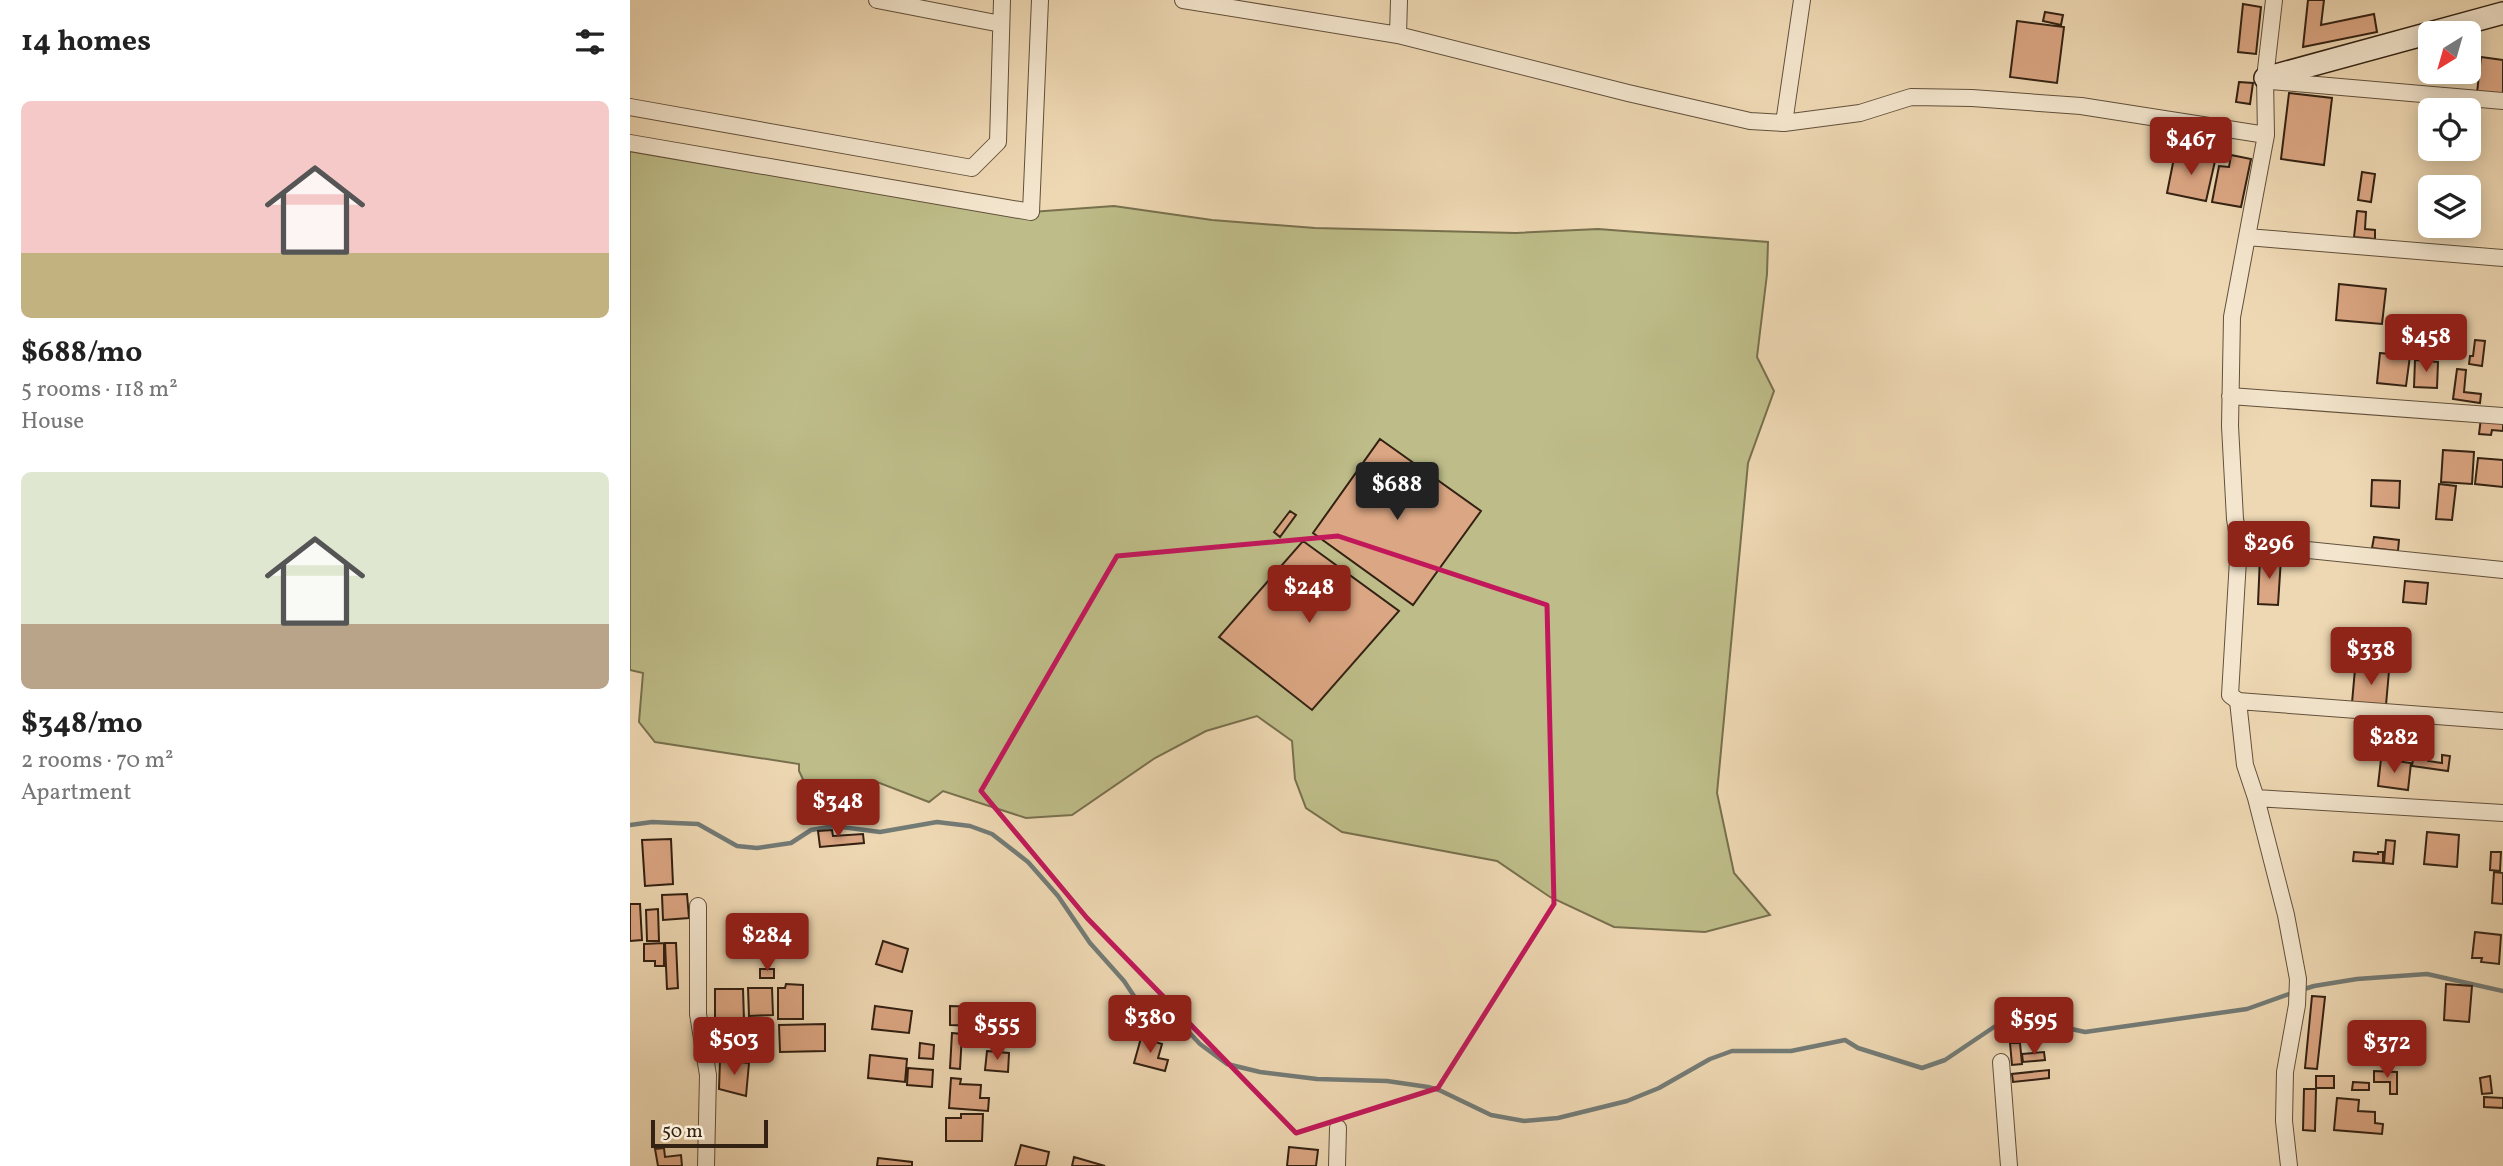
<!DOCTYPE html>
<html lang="en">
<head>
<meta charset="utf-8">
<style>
	:root { --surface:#fff; --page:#f6f6f6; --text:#222; --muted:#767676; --accent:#8f2418 }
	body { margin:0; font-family:Vollkorn,serif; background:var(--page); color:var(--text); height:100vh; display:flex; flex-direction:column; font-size:26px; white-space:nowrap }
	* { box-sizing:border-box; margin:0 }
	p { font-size:23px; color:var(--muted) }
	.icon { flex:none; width:38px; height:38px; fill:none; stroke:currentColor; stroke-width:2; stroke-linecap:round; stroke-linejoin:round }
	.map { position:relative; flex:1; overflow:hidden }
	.sheet { display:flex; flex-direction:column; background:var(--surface); width:630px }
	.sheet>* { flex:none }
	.needle { width:46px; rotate:217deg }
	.controls { position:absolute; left:1788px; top:21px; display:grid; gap:14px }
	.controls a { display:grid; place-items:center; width:63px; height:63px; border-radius:10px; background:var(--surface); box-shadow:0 4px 18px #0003; font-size:35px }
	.scale { position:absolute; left:21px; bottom:18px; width:117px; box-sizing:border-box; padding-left:7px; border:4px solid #332213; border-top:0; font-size:19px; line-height:24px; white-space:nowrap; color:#332213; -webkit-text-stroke:5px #f4e6ce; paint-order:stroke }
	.price { position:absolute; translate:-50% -60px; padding:0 16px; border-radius:7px; background:var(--accent); color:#fff; font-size:23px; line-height:46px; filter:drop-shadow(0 2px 4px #0008) }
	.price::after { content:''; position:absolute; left:50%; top:42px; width:21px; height:16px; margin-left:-10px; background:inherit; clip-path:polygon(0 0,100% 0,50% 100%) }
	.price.active { background:#222; color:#fff }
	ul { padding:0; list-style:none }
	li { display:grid; align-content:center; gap:14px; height:371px; padding:0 21px }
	li span { display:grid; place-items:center; height:217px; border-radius:10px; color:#555 }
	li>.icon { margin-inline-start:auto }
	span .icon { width:126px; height:126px; fill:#fffc; stroke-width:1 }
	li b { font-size:30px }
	h2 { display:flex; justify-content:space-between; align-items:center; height:84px; padding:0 21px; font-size:30px }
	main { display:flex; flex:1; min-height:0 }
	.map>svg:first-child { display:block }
</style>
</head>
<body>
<main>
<section class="sheet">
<h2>14 homes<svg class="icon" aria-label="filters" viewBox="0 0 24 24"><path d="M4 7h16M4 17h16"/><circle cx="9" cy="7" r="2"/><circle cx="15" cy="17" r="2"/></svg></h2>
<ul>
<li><span style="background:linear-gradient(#f6c9c9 70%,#c2b280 0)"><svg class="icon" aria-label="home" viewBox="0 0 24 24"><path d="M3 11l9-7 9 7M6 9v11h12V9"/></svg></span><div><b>$688/mo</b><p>5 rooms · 118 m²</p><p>House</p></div></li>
<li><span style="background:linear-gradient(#dfe7d0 70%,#b9a48a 0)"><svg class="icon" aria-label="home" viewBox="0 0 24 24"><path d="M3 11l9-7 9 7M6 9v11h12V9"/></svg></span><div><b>$348/mo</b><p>2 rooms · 70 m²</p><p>Apartment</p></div></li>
</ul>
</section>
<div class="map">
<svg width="1873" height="1166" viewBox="0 0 1873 1166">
	<rect width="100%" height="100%" fill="#eed8b3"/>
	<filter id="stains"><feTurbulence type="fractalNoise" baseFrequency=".00286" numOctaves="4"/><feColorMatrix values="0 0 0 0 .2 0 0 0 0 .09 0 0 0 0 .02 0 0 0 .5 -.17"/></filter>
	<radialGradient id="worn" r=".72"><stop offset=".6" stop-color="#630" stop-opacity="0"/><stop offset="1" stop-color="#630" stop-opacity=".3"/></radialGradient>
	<path fill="#bebd89" stroke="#78704e" stroke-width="2" d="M0,143L401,212L484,206L582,220L685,228L886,233L968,229L1138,242L1137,274L1127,357L1144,391L1118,463L1087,793L1104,873L1140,915L1075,932L984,927L920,897L867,861L712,832L676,808L665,779L662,741L627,716L576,731L525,758L442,815L396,818L313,791L299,802L242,780L210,801L179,792L169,771V764L25,742L9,722L13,673L0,670Z"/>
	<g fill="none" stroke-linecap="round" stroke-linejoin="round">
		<path stroke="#737b76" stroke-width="4.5" d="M0,825L22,822L68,824L107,846L127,848L161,843L181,830L204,826L250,832L307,822L340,826L362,834L398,862L428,896L460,943L494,981L506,999L554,1027L570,1044L597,1064L630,1072L687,1079L757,1081L798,1087L809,1090L861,1115L894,1121L928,1118L997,1101L1029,1088L1080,1059L1102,1051H1161L1215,1040L1228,1048L1292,1068L1315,1060L1364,1027L1387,1021L1410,1022L1455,1032L1617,1009L1662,993
			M1671,990L1684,986L1727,979L1797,974L1873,991"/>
	</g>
	<path fill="#dba683" stroke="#332213" stroke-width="2" d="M1678,0H1694L1691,25L1744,14L1747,32L1673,47Z
		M1613,4L1631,7L1626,54L1608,52Z
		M1415,12L1433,15L1431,25L1413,21Z
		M1387,21L1434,27L1427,83L1380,77Z
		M1851,57L1873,60V96L1847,93Z
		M1609,82L1623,83L1620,104L1606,102Z
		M1659,93L1702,98L1694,165L1651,159Z
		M1545,153L1585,161L1576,201L1537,193Z
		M1601,155L1621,159L1611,207L1582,202L1589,166L1599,167Z
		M1732,172L1745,174L1741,202L1728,200Z
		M1727,211L1736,212L1735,229L1745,230V239L1724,237Z
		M1709,284L1756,289L1752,324L1706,320Z
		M1845,340L1855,341L1852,366L1839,364L1840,356H1843Z
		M1750,353L1780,356L1776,386L1747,383Z
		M1785,360L1808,362L1807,388L1784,387Z
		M1827,369L1836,370L1834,392L1851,394L1850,403L1823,399Z
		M1851,418L1873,421V431L1862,430L1861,435L1849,434Z
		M750,439L851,511L783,605L683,533Z
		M1813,450L1844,452L1842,484L1811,482Z
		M1848,458L1873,460V487L1845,484Z
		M1742,480L1770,481L1769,508L1741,506Z
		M1809,484L1826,486L1822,520L1806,519Z
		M660,511L666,515L650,537L644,532Z
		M1744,537L1769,540L1768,551L1742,548Z
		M673,541L769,611L682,710L589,637Z
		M1630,557L1651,558L1648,605L1628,604Z
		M1775,581L1798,583L1796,604L1773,602Z
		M1725,669L1759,671L1756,705L1722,703Z
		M1784,753L1798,754V761L1812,763V755L1820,756L1818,771L1782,766Z
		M1751,759L1781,763L1778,790L1748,786Z
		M202,830L203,836L233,834L234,843L190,847L188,831Z
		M1797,832L1829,835L1827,867L1794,864Z
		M41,839L43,884L15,886L12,840Z
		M1756,840L1765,841L1763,864L1754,863Z
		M1724,852L1748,854V852H1753V863L1723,861Z
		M1861,852H1871L1870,871L1860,870Z
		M1864,872L1873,873V904L1862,903Z
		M57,894L59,918L33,920L32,895Z
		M0,904H10L12,940L0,941Z
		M28,909L29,941H17L16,910Z
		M115,918L147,922L144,958L111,955Z
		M150,920L175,922L172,957L147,955Z
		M1845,932L1871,935L1869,964L1851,962L1852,958H1842Z
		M253,941L278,949L272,972L246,964Z
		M34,943V966H25V961H14V944Z
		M35,943H46L48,988L37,989Z
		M130,969H144V978H130Z
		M156,984L173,985V1019H148V988H155Z
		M1816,984L1842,986L1839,1022L1814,1020Z
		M118,988H142L143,1015L119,1016Z
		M85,989H113L114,1020H85Z
		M1682,996L1695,997L1687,1069L1675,1068Z
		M245,1006L282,1011L279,1033L242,1029Z
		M320,1006L377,1008V1027L320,1025Z
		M195,1024V1051L150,1052L149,1025Z
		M322,1033L332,1034L330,1069L320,1068Z
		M511,1038L532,1044L528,1058L538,1060L535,1071L504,1063Z
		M290,1043L304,1045L303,1059L289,1058Z
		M1380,1043H1390L1392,1064L1382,1065Z
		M357,1051L379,1053L378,1072L355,1070Z
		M1414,1052L1415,1060L1393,1062L1392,1054Z
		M240,1055L277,1059L275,1082L238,1078Z
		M90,1060L119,1063L116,1096L89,1089Z
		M278,1068L303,1070L302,1087L277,1085Z
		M1419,1070V1078L1383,1082L1382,1074Z
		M1744,1071L1767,1072V1094H1760V1082H1744Z
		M1686,1076H1704V1088H1686Z
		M1860,1076L1862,1093L1852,1094L1850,1078Z
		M321,1078L331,1079L330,1084L351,1085L350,1098H359L358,1111L319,1108Z
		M1723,1082L1739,1083V1090H1722Z
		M1674,1089H1686L1685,1131L1673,1130Z
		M1854,1097L1873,1098V1108L1854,1107Z
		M1707,1098L1729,1100L1728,1111L1745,1112V1123L1753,1124L1752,1134L1704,1130Z
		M331,1114H353L352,1141H316V1118H331Z
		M391,1145L419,1152L416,1166H385Z
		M659,1147L688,1150L686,1166H657Z
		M34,1148L35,1157L51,1155L52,1166H28L25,1149Z
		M444,1157L475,1166H442Z
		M248,1158L282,1162V1166H247Z"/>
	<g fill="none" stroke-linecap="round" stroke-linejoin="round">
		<defs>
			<path id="street" d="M247,0L371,24
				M553,0L768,35L998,93L1120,121L1154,123L1230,113L1281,97L1342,98L1451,106L1636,135
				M1644,0L1635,78L1636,135L1602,317L1600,426L1605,519L1609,543L1600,695L1608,701L1615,765L1626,798L1656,915L1668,979L1667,1005L1655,1072L1654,1121L1659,1166
				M768,35L769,0
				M1641,81L1873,101
				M0,107L342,168L368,142L372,0
				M1154,123L1172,0
				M0,143L401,212L410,0
				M1617,237L1873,258
				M1600,396L1873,416
				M1609,543L1873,570
				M1608,701L1873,721
				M1626,798L1873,813
				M68,906V1014L78,1075L76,1166
				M1371,1062L1379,1166
				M707,1166L708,1128"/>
			<path id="secondary" d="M1635,78L1873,13"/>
		</defs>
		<use href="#street" stroke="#62503b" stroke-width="18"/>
		<use href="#secondary" stroke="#332213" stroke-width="24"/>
		<use href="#street" stroke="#f4e6ce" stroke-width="16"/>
		<use href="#secondary" stroke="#f4e6ce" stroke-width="21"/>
	</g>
	<path fill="none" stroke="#c2185b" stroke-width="5" stroke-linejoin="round" d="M708,536L917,605L924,904L808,1088L666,1133L457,918L351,791L487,556Z"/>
	<rect width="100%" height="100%" filter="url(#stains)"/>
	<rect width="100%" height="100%" fill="url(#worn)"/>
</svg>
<div class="controls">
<a><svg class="needle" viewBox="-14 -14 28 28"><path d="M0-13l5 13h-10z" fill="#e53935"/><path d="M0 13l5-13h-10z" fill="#767676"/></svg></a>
<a><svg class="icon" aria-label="locate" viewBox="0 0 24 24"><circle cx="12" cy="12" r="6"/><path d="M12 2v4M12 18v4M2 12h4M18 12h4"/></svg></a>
<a><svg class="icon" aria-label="layers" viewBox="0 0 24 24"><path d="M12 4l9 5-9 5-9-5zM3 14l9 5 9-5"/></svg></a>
</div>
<div class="scale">50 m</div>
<b class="price" style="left:1561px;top:177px">$467</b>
<b class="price" style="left:1796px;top:374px">$458</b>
<b class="price active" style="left:767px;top:522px">$688</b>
<b class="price" style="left:1639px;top:581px">$296</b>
<b class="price" style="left:679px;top:625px">$248</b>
<b class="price" style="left:1741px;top:687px">$338</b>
<b class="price" style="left:1764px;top:775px">$282</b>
<b class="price" style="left:208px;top:839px">$348</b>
<b class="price" style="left:137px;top:973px">$284</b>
<b class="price" style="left:520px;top:1055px">$380</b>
<b class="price" style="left:1404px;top:1057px">$595</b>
<b class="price" style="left:367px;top:1062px">$555</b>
<b class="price" style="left:104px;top:1077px">$503</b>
<b class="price" style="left:1757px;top:1080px">$372</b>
</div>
</main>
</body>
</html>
